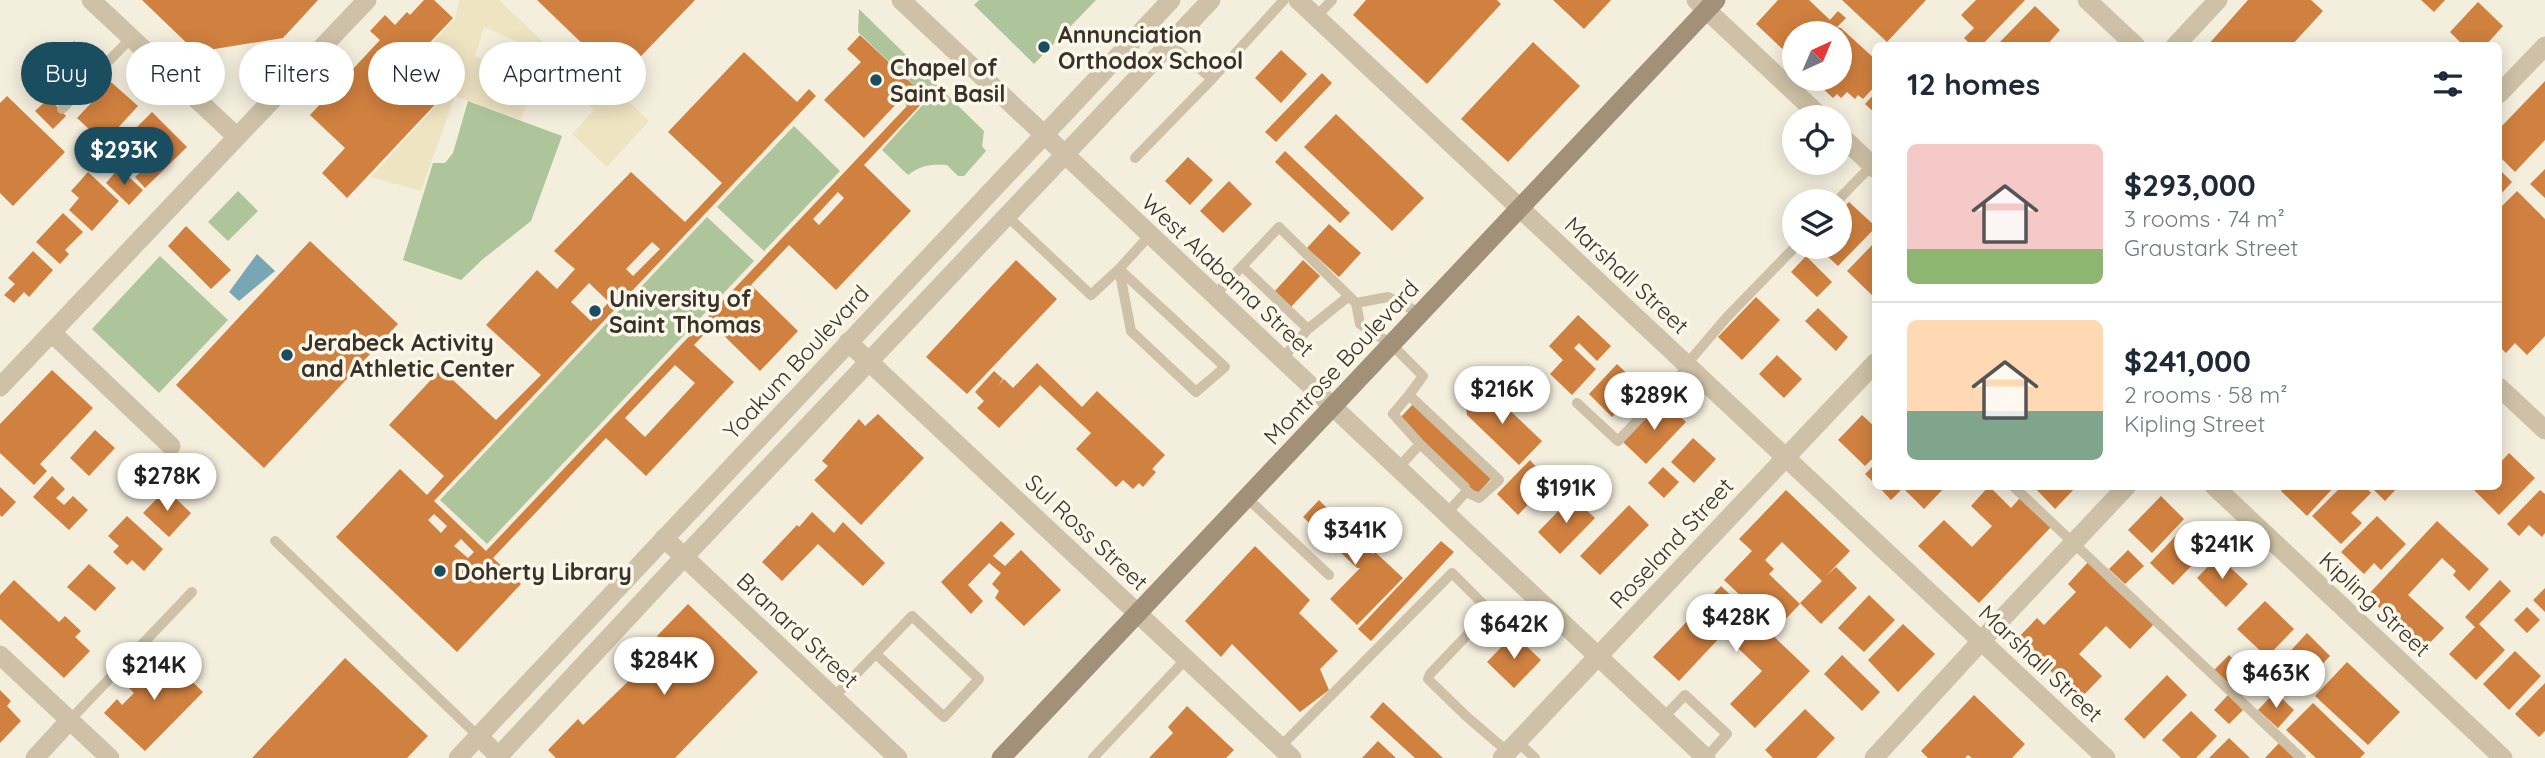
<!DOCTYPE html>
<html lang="en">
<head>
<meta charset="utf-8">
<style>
	:root { --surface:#fff; --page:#f6f6f7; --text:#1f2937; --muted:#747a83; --line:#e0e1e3; --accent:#1a4d60 }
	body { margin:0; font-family:Quicksand,sans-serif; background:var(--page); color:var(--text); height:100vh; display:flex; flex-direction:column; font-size:26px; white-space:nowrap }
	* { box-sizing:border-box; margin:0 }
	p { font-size:23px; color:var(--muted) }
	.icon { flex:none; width:38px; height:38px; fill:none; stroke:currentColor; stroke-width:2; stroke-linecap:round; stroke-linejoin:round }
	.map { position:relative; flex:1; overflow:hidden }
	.drawer { position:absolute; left:1872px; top:42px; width:630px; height:448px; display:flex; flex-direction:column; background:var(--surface); border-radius:10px; box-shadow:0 4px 18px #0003 }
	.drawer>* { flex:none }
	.guide { position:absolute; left:21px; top:42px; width:665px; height:63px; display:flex; gap:14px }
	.needle { width:46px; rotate:44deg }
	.buttons { position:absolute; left:1782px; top:21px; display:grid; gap:14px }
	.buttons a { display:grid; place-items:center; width:70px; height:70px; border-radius:50%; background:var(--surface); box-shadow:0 4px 18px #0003; font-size:35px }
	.price { position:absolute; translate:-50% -60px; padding:0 16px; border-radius:24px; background:#fff; color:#222; font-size:23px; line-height:46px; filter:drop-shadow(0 2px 4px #0008) }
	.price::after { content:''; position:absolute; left:50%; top:42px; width:21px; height:16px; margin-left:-10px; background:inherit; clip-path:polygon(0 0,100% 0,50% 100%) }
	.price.selected { background:var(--accent); color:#fff }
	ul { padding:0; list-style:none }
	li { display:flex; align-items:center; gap:21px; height:175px; padding:0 35px }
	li+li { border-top:2px solid var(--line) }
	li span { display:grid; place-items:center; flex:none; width:196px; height:140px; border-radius:10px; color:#555 }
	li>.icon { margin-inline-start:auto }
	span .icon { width:84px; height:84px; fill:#fffc; stroke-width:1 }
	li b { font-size:30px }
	h2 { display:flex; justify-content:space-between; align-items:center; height:84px; padding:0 35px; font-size:30px }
	.tag { padding:0 24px; border-radius:32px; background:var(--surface); box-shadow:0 4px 18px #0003; font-size:24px; line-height:63px }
	.tag.selected { background:var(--accent); color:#fff }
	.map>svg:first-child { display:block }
</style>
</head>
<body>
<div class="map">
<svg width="2545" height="758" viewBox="0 0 2545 758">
	<rect width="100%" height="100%" fill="#f4eedd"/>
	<path fill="#aec59b" d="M979,0H1096L1034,64L974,5Z
		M859,9L984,131L982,146L986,151L964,176H958L947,165C931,164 921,165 908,175L882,150L928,99L858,32Z
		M468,101L562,136L531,221L483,259L461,280L403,260L433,163H445L453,153Z
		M794,126L840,171L764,251L717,207Z
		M238,191L258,211L228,241L208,222Z
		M707,217L754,261L487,544L440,500Z
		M160,256L228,320L159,393L92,329Z"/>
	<path fill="#eee4c2" d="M459,0H499L604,99L615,89L649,121L607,167L572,134L594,110L525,45L484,27L475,57L502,65L505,56L537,69L521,120L455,96L421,191L371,177L445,96L421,72L419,57L455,19Z"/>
	<path fill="#79a6b4" d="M257,254L275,271L239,301L229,292Z"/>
	<path fill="#d0803f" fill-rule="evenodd" d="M142,0H318L283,38L196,52Z
		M424,0H434L453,18L416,57L417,71L443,96L347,198L322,173L345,148L310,115L380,40L370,31L385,15L395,25L407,12L410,15Z
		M537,0H695L619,79Z
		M1366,0H1497L1501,4L1427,84L1353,15Z
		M1553,0H1611L1584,29Z
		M1778,0H1809L1830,20L1838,11L1846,18L1837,27L1841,28L1876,60V72L1872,77L1876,81V85L1863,99L1858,95L1855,99L1847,92L1841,98L1837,94L1833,98L1818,84L1823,79H1839V33H1794V60L1756,24Z
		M1842,0H1926L1887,42Z
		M1976,0H2025L1981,46H1972L1964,38L1974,28L1961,15Z
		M2248,0H2311L2323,11L2291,46H2207Z
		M2421,0H2445L2434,12Z
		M2478,2L2503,26L2485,46H2464L2450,32Z
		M2035,6L2060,30L2046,46H2000L1998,44Z
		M860,35L927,98L864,165L911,211L836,290L789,245L751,285L798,331L760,371L713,325L694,345L734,382L646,476L606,438L493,558L521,584L457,652L336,537L400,469L427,495L444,476L389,425L441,369L496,420L541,375L486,325L537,270L557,289L575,269L554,251L631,172L685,222L722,183L668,132L744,52L797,102L809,89L816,96L434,501L486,551L907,106L901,99L864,138L824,100L861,62L847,49ZM838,192L844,198L819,225L813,219ZM652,242L660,249L633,276L626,269ZM589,283L609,302L591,321L571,302ZM675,365L695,383L645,437L625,418ZM434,514L447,526L441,533L428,520ZM461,539L474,552L468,558L454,546Z
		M74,41L92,59L56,96L38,77Z
		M1533,42L1580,86L1508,162L1461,119Z
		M1281,50L1307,74L1281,103L1255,78Z
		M1322,73L1332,83L1276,142L1265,132Z
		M2545,81V140L2515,172L2499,156V129Z
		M111,82L138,106L104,143L77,118Z
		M1876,92V114L1865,104Z
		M7,96L65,152L13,206L0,193V103Z
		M49,98L66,116L53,129L35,111Z
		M152,112L187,147L145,188L135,177L159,154L134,130Z
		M1336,114L1424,198L1392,231L1304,147Z
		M1285,151L1350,213L1340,223L1275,162Z
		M1188,157L1213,180L1190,205L1165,181Z
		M119,168L143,190L129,205L106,183Z
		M2499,169L2512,182L2499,196Z
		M2545,169V198L2530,184Z
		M88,172L119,201L92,231L69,210L79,198L71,191Z
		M1229,181L1252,204L1223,233L1200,211Z
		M2517,191L2545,219V336L2527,355L2515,343L2506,353L2499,346V202L2502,206Z
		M1849,202L1876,227L1838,266L1817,247H1839V212Z
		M63,213L83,232L65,250L69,254L60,264L36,242Z
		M1329,224L1361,253L1339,277L1307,248Z
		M186,226L231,270L211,289L168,246Z
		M310,241L398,324L264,468L176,385Z
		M1876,241V299L1847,271Z
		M33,251L53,270L29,297L24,292L14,303L4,295L15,284L8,278Z
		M1806,256L1832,282L1817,297L1791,272Z
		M1016,260L1057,299L967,394L926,357Z
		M1303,260L1320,276L1291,307L1274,292Z
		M1756,297L1780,320L1742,360L1718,337Z
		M1818,308L1848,337L1836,351L1805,321Z
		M1578,315L1611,346L1597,361L1579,343L1574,348L1596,369L1572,395L1550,374L1563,360L1549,346Z
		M1777,355L1802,379L1784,398L1759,374Z
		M1037,363L1082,407L1097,391L1165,455L1152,469L1156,472L1143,487L1139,483L1133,489L1123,480L1116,487L1076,449L1091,433L1040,385L999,428L977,408L984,401L975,392L994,371L1003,379L997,387L1004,379L1013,388Z
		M1617,364L1641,387L1612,417L1589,394Z
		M52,370L93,408L40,464L47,471L34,485L0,453V424Z
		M1485,387L1542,441L1519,465L1467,415L1466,407Z
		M1663,400L1686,422L1646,464L1623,442Z
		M1413,404L1491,479L1477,494L1399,419Z
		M878,414L924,458L861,525L814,480L828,466L822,461L859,419L865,426Z
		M1862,415L1876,428V455L1865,466L1838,440Z
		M95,430L115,448L89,476L70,458Z
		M1693,438L1716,459L1694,483L1671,462Z
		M2509,453L2535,478L2499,515L2474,490L2477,486H2499V464Z
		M1530,460L1538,469L1527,480L1540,492L1518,515L1497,494Z
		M1876,463V485L1865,474Z
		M1663,467L1679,482L1664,498L1648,483Z
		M52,476L65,489L56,498L64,505L73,496L88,510L69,530L33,497Z
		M1878,486H1946L1924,509L1903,488L1891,500Z
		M1989,486L2011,508L2020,498L2051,527L1979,603L1918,546L1944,520L1972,547L1992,526L1971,506Z
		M2033,486H2077L2055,509Z
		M2285,486H2335L2307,516L2281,491Z
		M2342,486H2365L2371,493L2351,513L2362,523L2341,544L2312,516Z
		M2370,486H2399L2385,501Z
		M0,487L16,502L2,517L0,515Z
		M166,489L191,513L169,537L143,513Z
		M1786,490L1850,551L1826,576L1836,567L1857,588L1821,624L1800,603L1822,581L1782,542L1765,560L1774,569L1769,574L1800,604L1776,629L1724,580L1752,551L1739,539Z
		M2540,490L2545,494V533L2542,537L2529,525L2519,536L2507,524Z
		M2161,496L2184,519L2152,553L2128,530Z
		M1572,497L1595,518L1560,554L1538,532Z
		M1319,500L1373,554L1375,552L1403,578L1357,625L1330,599L1360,568H1357L1303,517Z
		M1629,505L1649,525L1600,575L1580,556Z
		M812,512L834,533L843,522L885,563L863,586L818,544L782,581L762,562L797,525L799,527Z
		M127,516L163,549L144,571L132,560L127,565L113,552L119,546L108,536Z
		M2377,516L2406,544L2381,570L2374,563L2364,574L2341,552Z
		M1001,521L1015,534L993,556L1005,566L1021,550L1061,590L1024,626L995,598L999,591L992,584L1001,573L989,563L968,585L983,601L971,614L941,582Z
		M2437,521L2489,569L2469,591L2453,575L2456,571L2442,558L2408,595L2444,628L2424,649L2367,596Z
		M2189,522L2212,544L2173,585L2150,563Z
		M1441,541L1454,552L1371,641L1358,629Z
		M1255,546L1310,600L1299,613L1338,651L1320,669L1329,690L1300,712L1232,644L1221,657L1185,621Z
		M2128,550L2144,566L2125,584L2109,569Z
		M2218,556L2248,584L2226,607L2197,578Z
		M2090,560L2155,623L2130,649L2106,626L2079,654L2102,676L2080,699L2017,639L2037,618L2044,625L2076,592L2068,584Z
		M89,564L116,588L95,611L67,587Z
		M14,580L59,622L65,616L81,631L75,637L90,651L64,678L0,619V595Z
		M2500,580L2511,591L2479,624L2505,650L2476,680L2449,654L2475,627L2465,617Z
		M1721,586L1810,671L1755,728L1730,704L1762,671L1723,634L1679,681L1653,657Z
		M2545,588V612L2533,600Z
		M1869,595L1895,620L1864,652L1838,628Z
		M2265,601L2294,629L2267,657L2237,629Z
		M688,604L758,672L675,758H556L548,750L578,719L583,725L641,669L636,665L651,650L655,653L665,644L657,636Z
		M2527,607L2540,620L2527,633L2514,620Z
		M1903,624L1935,654L1898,692L1868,660Z
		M2307,633L2330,656L2292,696L2269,674Z
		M1514,634L1541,660L1514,688L1487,662Z
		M2515,651L2541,676L2509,710L2483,684Z
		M162,653L203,692L145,751L104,713L117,699L122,705L134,693L129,688Z
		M1842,655L1880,692L1862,711L1824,674Z
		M2229,655L2250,676L2235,691L2214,670Z
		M345,658L428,736L407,758H252Z
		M2347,662L2400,712L2368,745L2315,696Z
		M2167,675L2187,695L2144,739L2124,719Z
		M2545,683V731L2539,737L2515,714Z
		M0,690L11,701L7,706L21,721L0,743Z
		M2275,692L2294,710L2278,728L2258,710Z
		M1974,695L2025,744L2012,758H1972L1968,755L1965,758H1928L1921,751Z
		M2228,695L2243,710L2229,724L2214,710Z
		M1383,702L1443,758H1415L1370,717Z
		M2313,703L2365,753L2360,758H2316L2286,730Z
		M1187,706L1234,750L1226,758H1149L1173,733L1168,727Z
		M1805,709L1835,738L1816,758H1773L1765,750Z
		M2191,711L2217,736L2196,758H2181L2162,740Z
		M2229,738L2250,758H2209Z
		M1378,741L1396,758H1362Z
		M2280,742L2297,758H2265Z"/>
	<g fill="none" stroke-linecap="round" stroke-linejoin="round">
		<path stroke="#cec1a7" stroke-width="10" d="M1316,17L1332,0
			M1212,79L1284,0
			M62,109L131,38
			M1135,158L1212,79L1170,44
			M1837,201L1872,165
			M1007,216L1091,295L1119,269
			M1242,266L1308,329
			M1119,269L1131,331L1196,392L1225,367L1119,269L1150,235
			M1214,296L1279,227L1356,303L1360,324L1391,344L1423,376L1409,395L1499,480L1479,498L1466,492L1446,514
			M1356,303L1388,297L1420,313
			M1282,359L1308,329L1349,296
			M1686,365L1727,317L1795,247
			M1577,403L1618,441L1689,366
			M1420,444L1465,487L1466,492
			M1398,468L1420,444L1393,414L1409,395
			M2013,486L2301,758
			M1247,498L1329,575
			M275,541L478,736
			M834,697L912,616L979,679L944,717L876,654
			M1663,718L1685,695L1727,734L1706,758
			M70,720L192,592
			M1518,742L1535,758
			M1280,747L1452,573L1490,611L1430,674L1428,679L1466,716L1508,752
			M1093,758L1186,659"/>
		<path stroke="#cec1a7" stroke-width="19" d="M91,0L237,137
			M1298,0L2106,758
			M1696,0L1821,117
			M2087,0L2136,46
			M2175,46L2218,0
			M2499,94L2545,46
			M1839,134L1876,169
			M52,333L171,446
			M848,342L1292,758
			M2499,387L2545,430
			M2214,486L2503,758
			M664,538L898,758
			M0,655L110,758
			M478,736L501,758
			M35,758L70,720
			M1502,758L1876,362
			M1874,758L1996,625L2127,486"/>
		<path stroke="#cec1a7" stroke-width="19" d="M901,0L1706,758
			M0,387L367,0
			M458,758L1171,0
			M497,758L684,557L1211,0"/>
		<path stroke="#a29078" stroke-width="19" d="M1001,758L1716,0"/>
	</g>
	<g fill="#1a4d60" stroke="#fbf7ea" stroke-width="2.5">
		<circle cx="1044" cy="47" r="7"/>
		<circle cx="876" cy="80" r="7"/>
		<circle cx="595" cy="311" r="7"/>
		<circle cx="287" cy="355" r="7"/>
		<circle cx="440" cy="571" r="7"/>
	</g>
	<g text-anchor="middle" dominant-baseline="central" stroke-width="7" stroke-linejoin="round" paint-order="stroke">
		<g font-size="23" font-weight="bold" fill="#3a3128" stroke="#fbf7ea" text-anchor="start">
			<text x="1058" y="34">Annunciation<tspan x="1058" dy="26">Orthodox School</tspan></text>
			<text x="890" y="67">Chapel of<tspan x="890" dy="26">Saint Basil</tspan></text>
			<text x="609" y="298">University of<tspan x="609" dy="26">Saint Thomas</tspan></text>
			<text x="301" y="342">Jerabeck Activity<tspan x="301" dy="26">and Athletic Center</tspan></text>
			<text x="454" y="571">Doherty Library</text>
		</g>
		<g font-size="23" fill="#3a3128" stroke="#fbf7ea">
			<text transform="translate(1228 275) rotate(43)">West Alabama Street</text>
			<text transform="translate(1627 275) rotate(43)">Marshall Street</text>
			<text transform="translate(796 362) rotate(-47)">Yoakum Boulevard</text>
			<text transform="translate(1341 362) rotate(-47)">Montrose Boulevard</text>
			<text transform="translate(1087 532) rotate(43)">Sul Ross Street</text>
			<text transform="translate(1671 543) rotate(-47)">Roseland Street</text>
			<text transform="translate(2375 604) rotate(43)">Kipling Street</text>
			<text transform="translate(798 630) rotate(43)">Branard Street</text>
			<text transform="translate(2041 663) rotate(43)">Marshall Street</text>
		</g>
	</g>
</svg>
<div class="buttons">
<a><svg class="needle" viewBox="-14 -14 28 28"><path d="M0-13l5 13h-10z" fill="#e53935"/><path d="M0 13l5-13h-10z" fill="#747a83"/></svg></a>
<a><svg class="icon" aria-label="locate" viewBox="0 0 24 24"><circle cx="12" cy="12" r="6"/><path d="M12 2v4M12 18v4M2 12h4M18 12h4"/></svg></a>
<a><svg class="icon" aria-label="layers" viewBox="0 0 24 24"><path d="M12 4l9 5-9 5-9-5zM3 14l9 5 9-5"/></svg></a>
</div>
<b class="price selected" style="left:124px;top:187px">$293K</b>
<b class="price" style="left:1502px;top:426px">$216K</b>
<b class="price" style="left:1654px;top:432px">$289K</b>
<b class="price" style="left:167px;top:513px">$278K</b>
<b class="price" style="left:1566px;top:525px">$191K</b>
<b class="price" style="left:1355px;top:567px">$341K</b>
<b class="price" style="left:2222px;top:581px">$241K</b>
<b class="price" style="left:1736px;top:654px">$428K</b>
<b class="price" style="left:1514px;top:661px">$642K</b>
<b class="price" style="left:664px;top:697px">$284K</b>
<b class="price" style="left:154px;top:702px">$214K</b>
<b class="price" style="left:2276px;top:710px">$463K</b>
<div class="guide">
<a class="tag selected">Buy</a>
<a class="tag">Rent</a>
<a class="tag">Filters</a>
<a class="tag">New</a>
<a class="tag">Apartment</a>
</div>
<section class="drawer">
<h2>12 homes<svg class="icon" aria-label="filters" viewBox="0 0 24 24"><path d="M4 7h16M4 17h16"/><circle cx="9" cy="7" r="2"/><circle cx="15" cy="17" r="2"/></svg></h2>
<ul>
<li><span style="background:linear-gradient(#f6c9c9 75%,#8fb573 0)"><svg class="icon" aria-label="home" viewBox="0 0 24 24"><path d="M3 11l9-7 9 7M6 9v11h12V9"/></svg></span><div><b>$293,000</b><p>3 rooms · 74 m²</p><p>Graustark Street</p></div></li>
<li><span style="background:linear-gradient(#ffd9b3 65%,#7fa58c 0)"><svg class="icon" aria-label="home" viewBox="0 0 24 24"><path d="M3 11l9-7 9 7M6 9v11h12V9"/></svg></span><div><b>$241,000</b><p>2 rooms · 58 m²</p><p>Kipling Street</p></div></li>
</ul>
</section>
</div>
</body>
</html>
